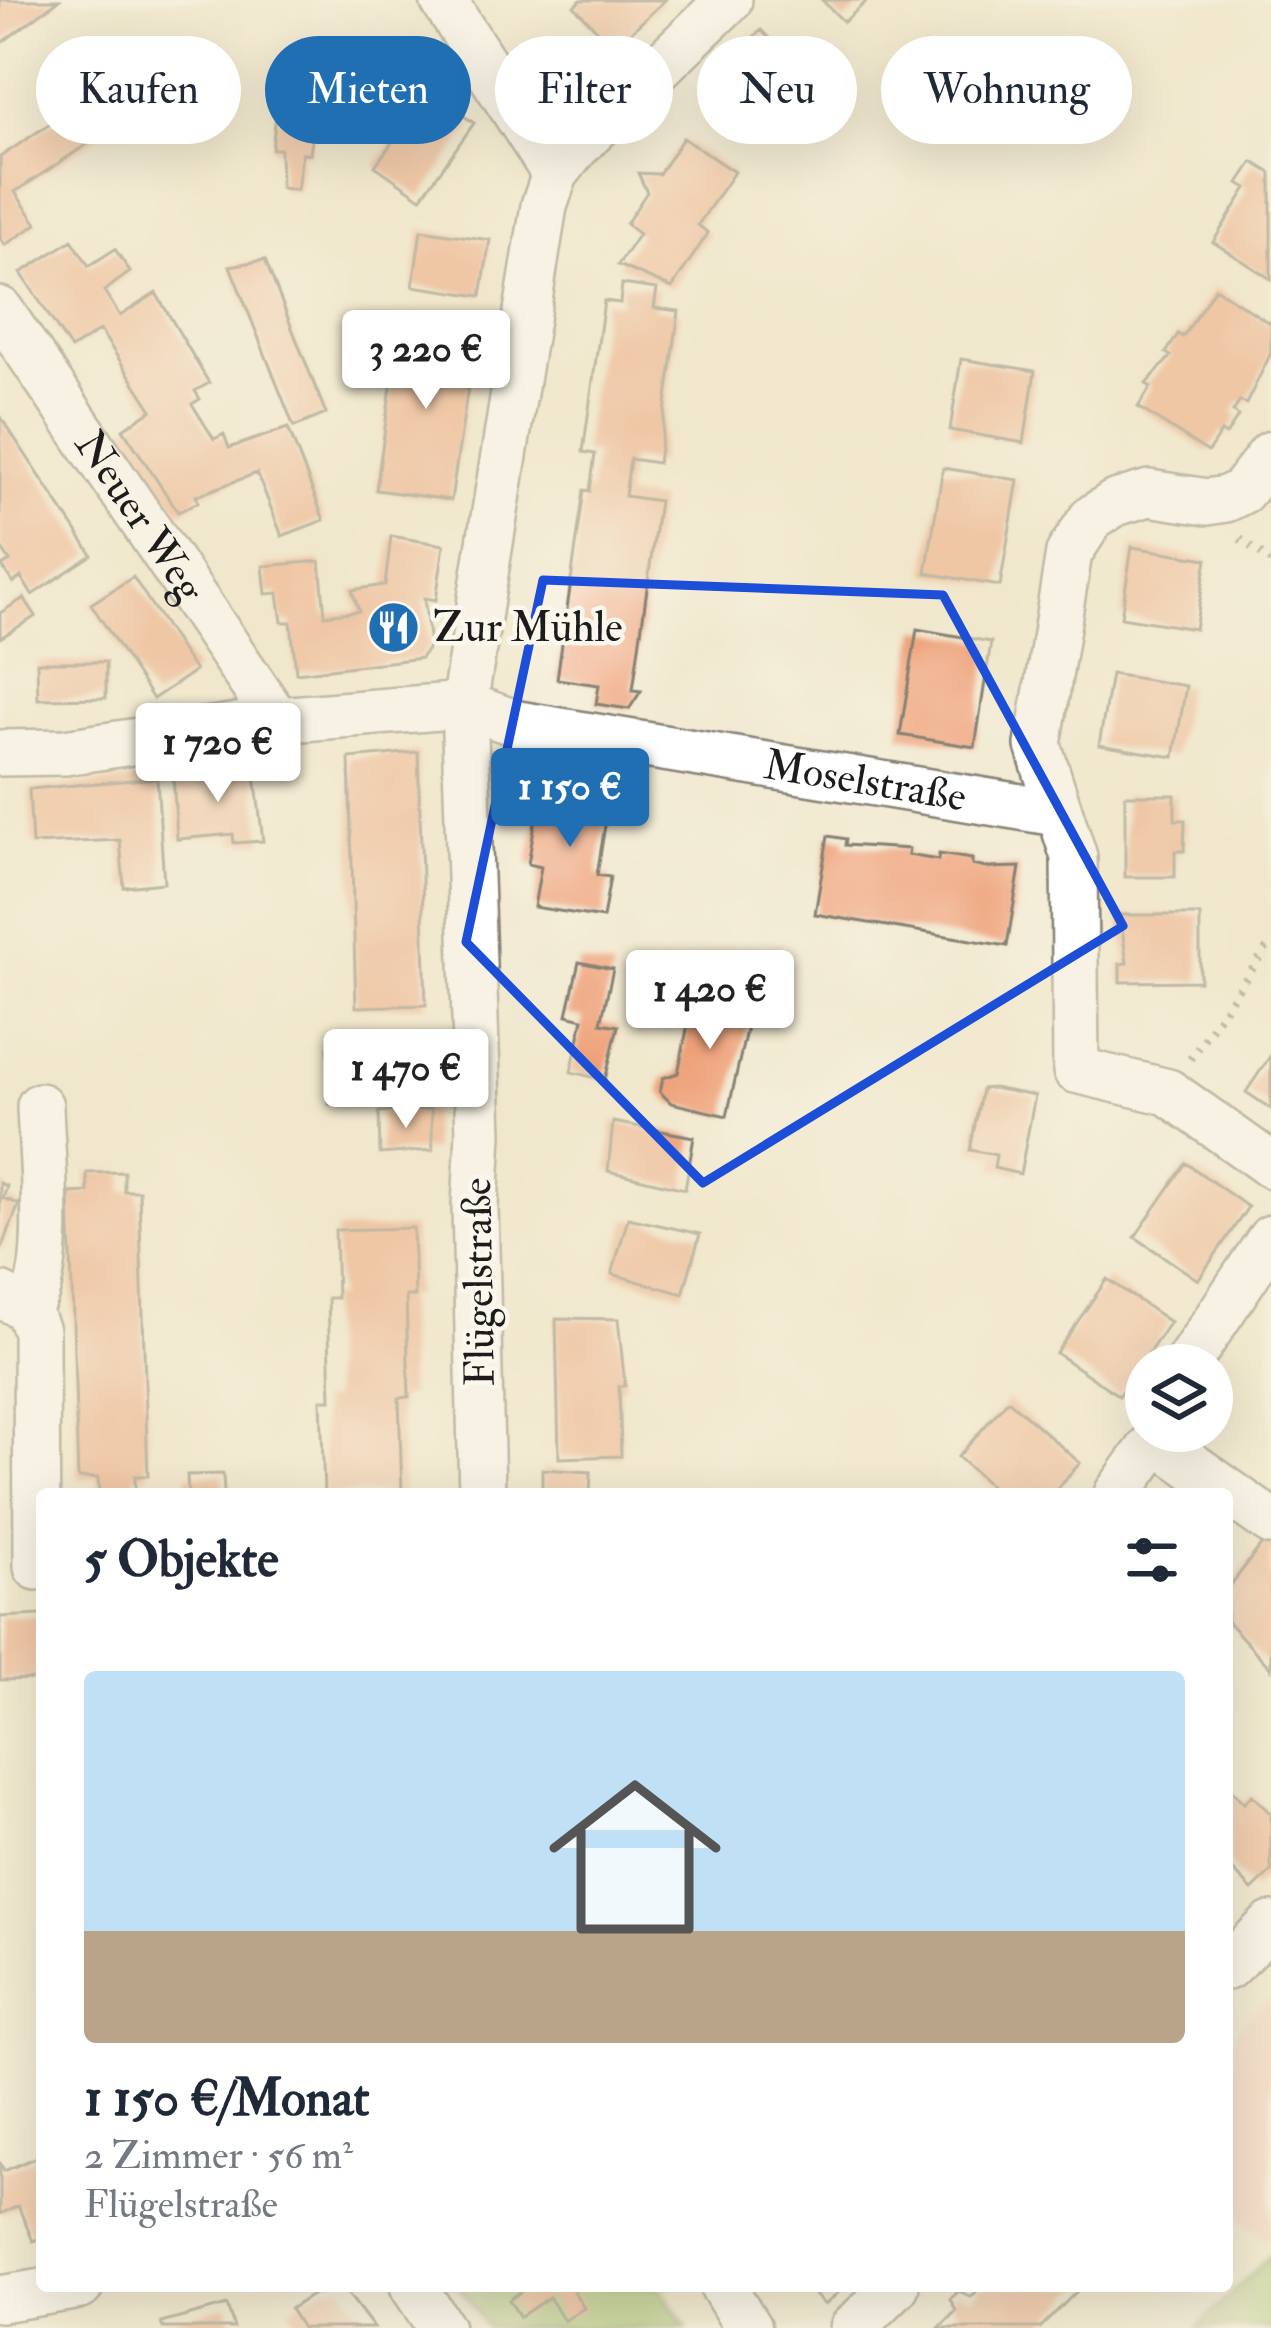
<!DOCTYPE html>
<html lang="de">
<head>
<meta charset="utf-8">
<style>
	:root { --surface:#fff; --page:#f6f6f7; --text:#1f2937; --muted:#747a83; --accent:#1f6fb2 }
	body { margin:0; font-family:"IM FELL Double Pica",serif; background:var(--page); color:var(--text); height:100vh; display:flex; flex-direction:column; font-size:45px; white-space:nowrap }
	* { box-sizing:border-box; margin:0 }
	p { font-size:39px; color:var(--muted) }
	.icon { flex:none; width:66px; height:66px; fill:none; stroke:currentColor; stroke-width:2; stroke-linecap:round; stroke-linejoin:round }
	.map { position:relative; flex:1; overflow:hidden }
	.sheet { position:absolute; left:36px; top:1488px; width:1197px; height:804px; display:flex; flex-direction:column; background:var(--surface); border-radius:12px; box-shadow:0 12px 48px #0002 }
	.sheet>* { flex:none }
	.banner { position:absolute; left:36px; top:36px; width:1200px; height:108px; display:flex; gap:24px }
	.buttons { position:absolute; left:1125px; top:1344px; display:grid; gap:24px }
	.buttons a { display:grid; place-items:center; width:108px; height:108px; border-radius:50%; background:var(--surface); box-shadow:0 12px 48px #0002; font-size:60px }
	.price { position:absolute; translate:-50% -102px; padding:0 27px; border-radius:12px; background:#fff; color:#222; font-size:39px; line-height:78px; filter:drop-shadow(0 3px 6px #0008) }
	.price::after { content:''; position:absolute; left:50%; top:72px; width:36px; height:27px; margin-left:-18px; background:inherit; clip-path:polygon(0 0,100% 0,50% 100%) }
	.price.on { background:var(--accent); color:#fff }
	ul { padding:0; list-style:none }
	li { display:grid; align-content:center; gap:24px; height:636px; padding:0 48px }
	li span { display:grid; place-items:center; height:372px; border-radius:12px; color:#555 }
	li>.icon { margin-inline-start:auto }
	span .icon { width:216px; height:216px; fill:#fffc; stroke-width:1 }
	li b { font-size:51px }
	h2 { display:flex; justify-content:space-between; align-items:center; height:144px; padding:0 48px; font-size:51px }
	.pill { padding:0 42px; border-radius:54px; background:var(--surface); box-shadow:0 12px 48px #0002; font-size:42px; line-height:108px }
	.pill.on { background:var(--accent); color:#fff }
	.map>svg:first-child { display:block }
</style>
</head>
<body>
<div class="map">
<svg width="1271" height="2328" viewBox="0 0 1271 2328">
	<rect width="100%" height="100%" fill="#fbf7ec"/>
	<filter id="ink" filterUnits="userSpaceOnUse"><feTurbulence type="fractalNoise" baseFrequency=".00833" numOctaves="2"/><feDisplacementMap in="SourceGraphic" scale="24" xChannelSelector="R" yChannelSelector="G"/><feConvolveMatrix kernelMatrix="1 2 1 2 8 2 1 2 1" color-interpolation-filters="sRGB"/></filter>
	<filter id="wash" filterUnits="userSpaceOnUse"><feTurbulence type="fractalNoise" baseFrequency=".004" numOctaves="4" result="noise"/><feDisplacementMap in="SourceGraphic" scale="48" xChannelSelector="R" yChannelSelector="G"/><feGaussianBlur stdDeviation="2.7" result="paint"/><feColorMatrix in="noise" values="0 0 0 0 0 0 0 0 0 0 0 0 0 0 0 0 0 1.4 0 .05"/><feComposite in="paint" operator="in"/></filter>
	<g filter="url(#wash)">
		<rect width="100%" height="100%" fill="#f0e7cc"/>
		<path fill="#f6d2c3" d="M1271,1996V2244L1227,2208V2039Z"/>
		<path fill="#9bc06b" stroke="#5c6e44" stroke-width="3" d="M1271,2254V2328H1197Z
			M459,2286H659L687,2328H487Z"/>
		<g id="blocks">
			<path fill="#ee9f76" d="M0,0H59L0,44Z
				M581,0H665L614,48L574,6Z
				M822,0H868L844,22Z
				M761,30L797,66L804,58L819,73L787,102L775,91L755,109L717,72Z
				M138,65L154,100L15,192L37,224L5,245L0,238V157Z
				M279,89L318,94L310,154L302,153L297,190L281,188L280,149H272Z
				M429,91L474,123L421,198L375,166Z
				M683,138L734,172L698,225L708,233L672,288L618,265L639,234L626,224L647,192L638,173L659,174Z
				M1253,162L1271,173V279L1213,242L1247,188L1239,183Z
				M421,230L490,240L481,296L413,286Z
				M72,240L89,266L115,249L130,272L104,291L120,316L156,293L209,383L195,391L200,399L192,404L214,439L224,434L229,448L288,428L324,520L282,536L257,473L196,496L198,502L178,512L123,429L152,410L100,330L71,349L21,273Z
				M265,260L326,414L294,427L230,266Z
				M622,284L657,289L654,308L679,311L658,463L630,459L625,496L659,501L633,690L641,691L629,709L596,704L599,685L557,679L584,490L590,491L595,454L583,452L604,301L620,303Z
				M1215,288L1271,324V353L1246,404L1240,401L1233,412L1238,416L1226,435L1221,432L1208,452L1138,407L1151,387L1146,384L1171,356L1166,353L1178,334L1183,337Z
				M400,324L476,334L451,500L376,490Z
				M961,359L1035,371L1024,443L950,430Z
				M0,416L92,555L32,595L21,577L13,583L2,566L10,561L0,546Z
				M943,468L1018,480L1000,586L926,573Z
				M391,536L444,545L436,600L424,598L430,645L421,658L296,673L291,622H282L278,593L266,594L263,566L320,561L325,615L359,611L352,590L385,585Z
				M1132,547L1207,559L1195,629L1121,617Z
				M133,577L195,671L153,699L91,604Z
				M24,598L36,616L0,638V613Z
				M917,629L991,642L975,747L900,735Z
				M37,662H106V698L38,699Z
				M1111,674L1186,686L1174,757L1099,745Z
				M418,752L426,1005L356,1007L349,758Z
				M254,767L263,841L234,843L233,834L177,839L173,775Z
				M157,778L164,883L124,887L120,840L32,844L29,789Z
				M542,783L610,794L597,875L610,877L603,918L534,907L541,867L528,864Z
				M1125,795H1175V820H1185L1184,851H1175V877H1125Z
				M828,836L846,839L845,845L909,849L908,855L938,860L939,854L972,859V865L986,868L1020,867L1007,946L815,914Z
				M1120,915H1200V981L1120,982V964L1127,963Z
				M579,962L613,969L601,1023L618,1026L605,1080L571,1072L583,1019L567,1015Z
				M696,986L753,999L727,1116L671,1103L660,1092L663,1078L678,1073Z
				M380,1046V1057H404L406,1108L329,1104L328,1047Z
				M1271,1055V1109L1246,1092Z
				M993,1088L1035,1096L1020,1174L994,1168L996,1155L970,1150L982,1089Z
				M431,1109L433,1150L380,1154L379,1112Z
				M613,1122L694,1137L685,1189L608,1171Z
				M1186,1163L1248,1207L1198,1280L1135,1237Z
				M124,1172V1191H139L148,1476H135V1494H99L98,1478H78L69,1193L88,1192L87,1173Z
				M0,1183L7,1186L3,1198L19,1204L0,1253Z
				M628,1218L700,1234L683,1294L612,1274Z
				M413,1228L415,1296H406L409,1397L399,1398L402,1494H324L321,1400H331L328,1298H337L335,1230Z
				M1107,1279L1170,1322L1119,1396L1056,1353Z
				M556,1318L618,1319L625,1386H619L621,1456L559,1458Z
				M1008,1400L1080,1463L1053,1494H999L958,1457Z
				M542,1469L591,1472L590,1494H542Z
				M223,1474L224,1494H188L187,1475Z
				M1265,1540L1271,1546V1669L1227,1621V1590Z
				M42,1615V1679L0,1680V1617Z
				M1227,1785L1244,1803L1252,1795L1271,1814V1872L1252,1890L1227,1864Z
				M42,2155V2237L33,2241L18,2206L0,2214V2162L4,2171Z
				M326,2286H342L374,2328H302L290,2309Z
				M529,2286H570L584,2308L564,2321L549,2297L520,2317L509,2300Z
				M806,2286H845L825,2305Z
				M982,2286H1082L1040,2328H939L956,2311L950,2299L959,2291L971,2297Z
				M227,2305L234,2328H163L161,2323Z"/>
		</g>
	</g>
	<g filter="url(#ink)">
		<use href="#blocks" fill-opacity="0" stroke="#868274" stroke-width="3"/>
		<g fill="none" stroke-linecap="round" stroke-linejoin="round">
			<defs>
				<g id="minor">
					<path d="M443,0L555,174"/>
					<path id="s1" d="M0,310L277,720"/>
					<path d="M1271,454L1242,491L1226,499L1207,502L1149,493L1115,503L1092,518L1069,553L1038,745L1074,857L1076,1070L1168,1092L1271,1165"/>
					<path id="s2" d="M0,753L65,752L277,720L464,705L518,724L1057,813"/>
					<path d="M0,1295L27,1308L36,1331L37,1567"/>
					<path d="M27,1308C56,1278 41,1151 40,1106"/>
					<path d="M1186,1365L1271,1238"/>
					<path d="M482,1494L475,1206L479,1134L464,705L544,206L555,174L576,147L729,0"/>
					<path d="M1117,1494L1156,1440L1271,1522"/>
					<path d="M1227,1967L1271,1925"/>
					<path d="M413,2286L441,2328"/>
					<path d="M723,2286L748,2328"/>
					<path d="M0,2299L80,2286"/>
					<path d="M853,2328L896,2286"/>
				</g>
			</defs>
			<use href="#minor" stroke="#868274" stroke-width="50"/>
			<path stroke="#868274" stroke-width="8" stroke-dasharray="3 9" stroke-linecap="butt" d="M1240,539L1271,561
				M1190,1059L1271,942"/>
			<use href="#minor" stroke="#fff" stroke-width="45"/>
		</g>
	</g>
	<path d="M0 0H1271V2328H0ZM543,580L943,595L1123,926L703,1183L466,942Z" fill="#f0e7cc" fill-opacity=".55" fill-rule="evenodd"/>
	<path fill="none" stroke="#1d4ed8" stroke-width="9" stroke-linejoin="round" d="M543,580L943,595L1123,926L703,1183L466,942Z"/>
	<defs>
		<symbol id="restaurant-disc" viewBox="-11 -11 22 22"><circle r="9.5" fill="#1f6fb2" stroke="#fbf7ec"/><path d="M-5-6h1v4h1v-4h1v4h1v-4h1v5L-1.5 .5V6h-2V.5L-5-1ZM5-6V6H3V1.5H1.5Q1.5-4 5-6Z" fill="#fff"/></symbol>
	</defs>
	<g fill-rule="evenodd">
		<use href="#restaurant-disc" x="364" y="598" width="59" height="59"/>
	</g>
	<g text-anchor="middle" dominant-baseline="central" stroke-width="9" stroke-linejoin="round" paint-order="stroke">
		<g font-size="42" fill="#1c1c1c" stroke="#fbf7ec">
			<text stroke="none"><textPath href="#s1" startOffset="249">Neuer Weg</textPath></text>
			<text stroke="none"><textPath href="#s2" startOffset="876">Moselstraße</textPath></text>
			<text transform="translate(479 1282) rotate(-91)">Flügelstraße</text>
		</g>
		<g font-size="42" fill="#1c1c1c" stroke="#fbf7ec" text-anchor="start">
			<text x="433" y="628">Zur Mühle</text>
		</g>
	</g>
</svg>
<div class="buttons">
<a><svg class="icon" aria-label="layers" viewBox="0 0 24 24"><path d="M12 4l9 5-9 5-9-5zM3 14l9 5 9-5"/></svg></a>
</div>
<b class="price" style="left:426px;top:412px">3 220 €</b>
<b class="price" style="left:218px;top:805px">1 720 €</b>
<b class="price on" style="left:570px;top:850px">1 150 €</b>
<b class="price" style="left:710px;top:1052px">1 420 €</b>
<b class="price" style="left:406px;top:1131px">1 470 €</b>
<div class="banner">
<a class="pill">Kaufen</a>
<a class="pill on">Mieten</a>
<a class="pill">Filter</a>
<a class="pill">Neu</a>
<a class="pill">Wohnung</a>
</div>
<section class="sheet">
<h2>5 Objekte<svg class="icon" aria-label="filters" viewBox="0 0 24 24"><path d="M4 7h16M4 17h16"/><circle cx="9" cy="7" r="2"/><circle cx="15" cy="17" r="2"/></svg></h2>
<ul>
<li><span style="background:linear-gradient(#bfe0f5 70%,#b9a48a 0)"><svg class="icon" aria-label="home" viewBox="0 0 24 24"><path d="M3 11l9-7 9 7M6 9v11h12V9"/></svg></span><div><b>1 150 €/Monat</b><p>2 Zimmer · 56 m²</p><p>Flügelstraße</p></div></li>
</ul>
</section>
</div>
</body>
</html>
